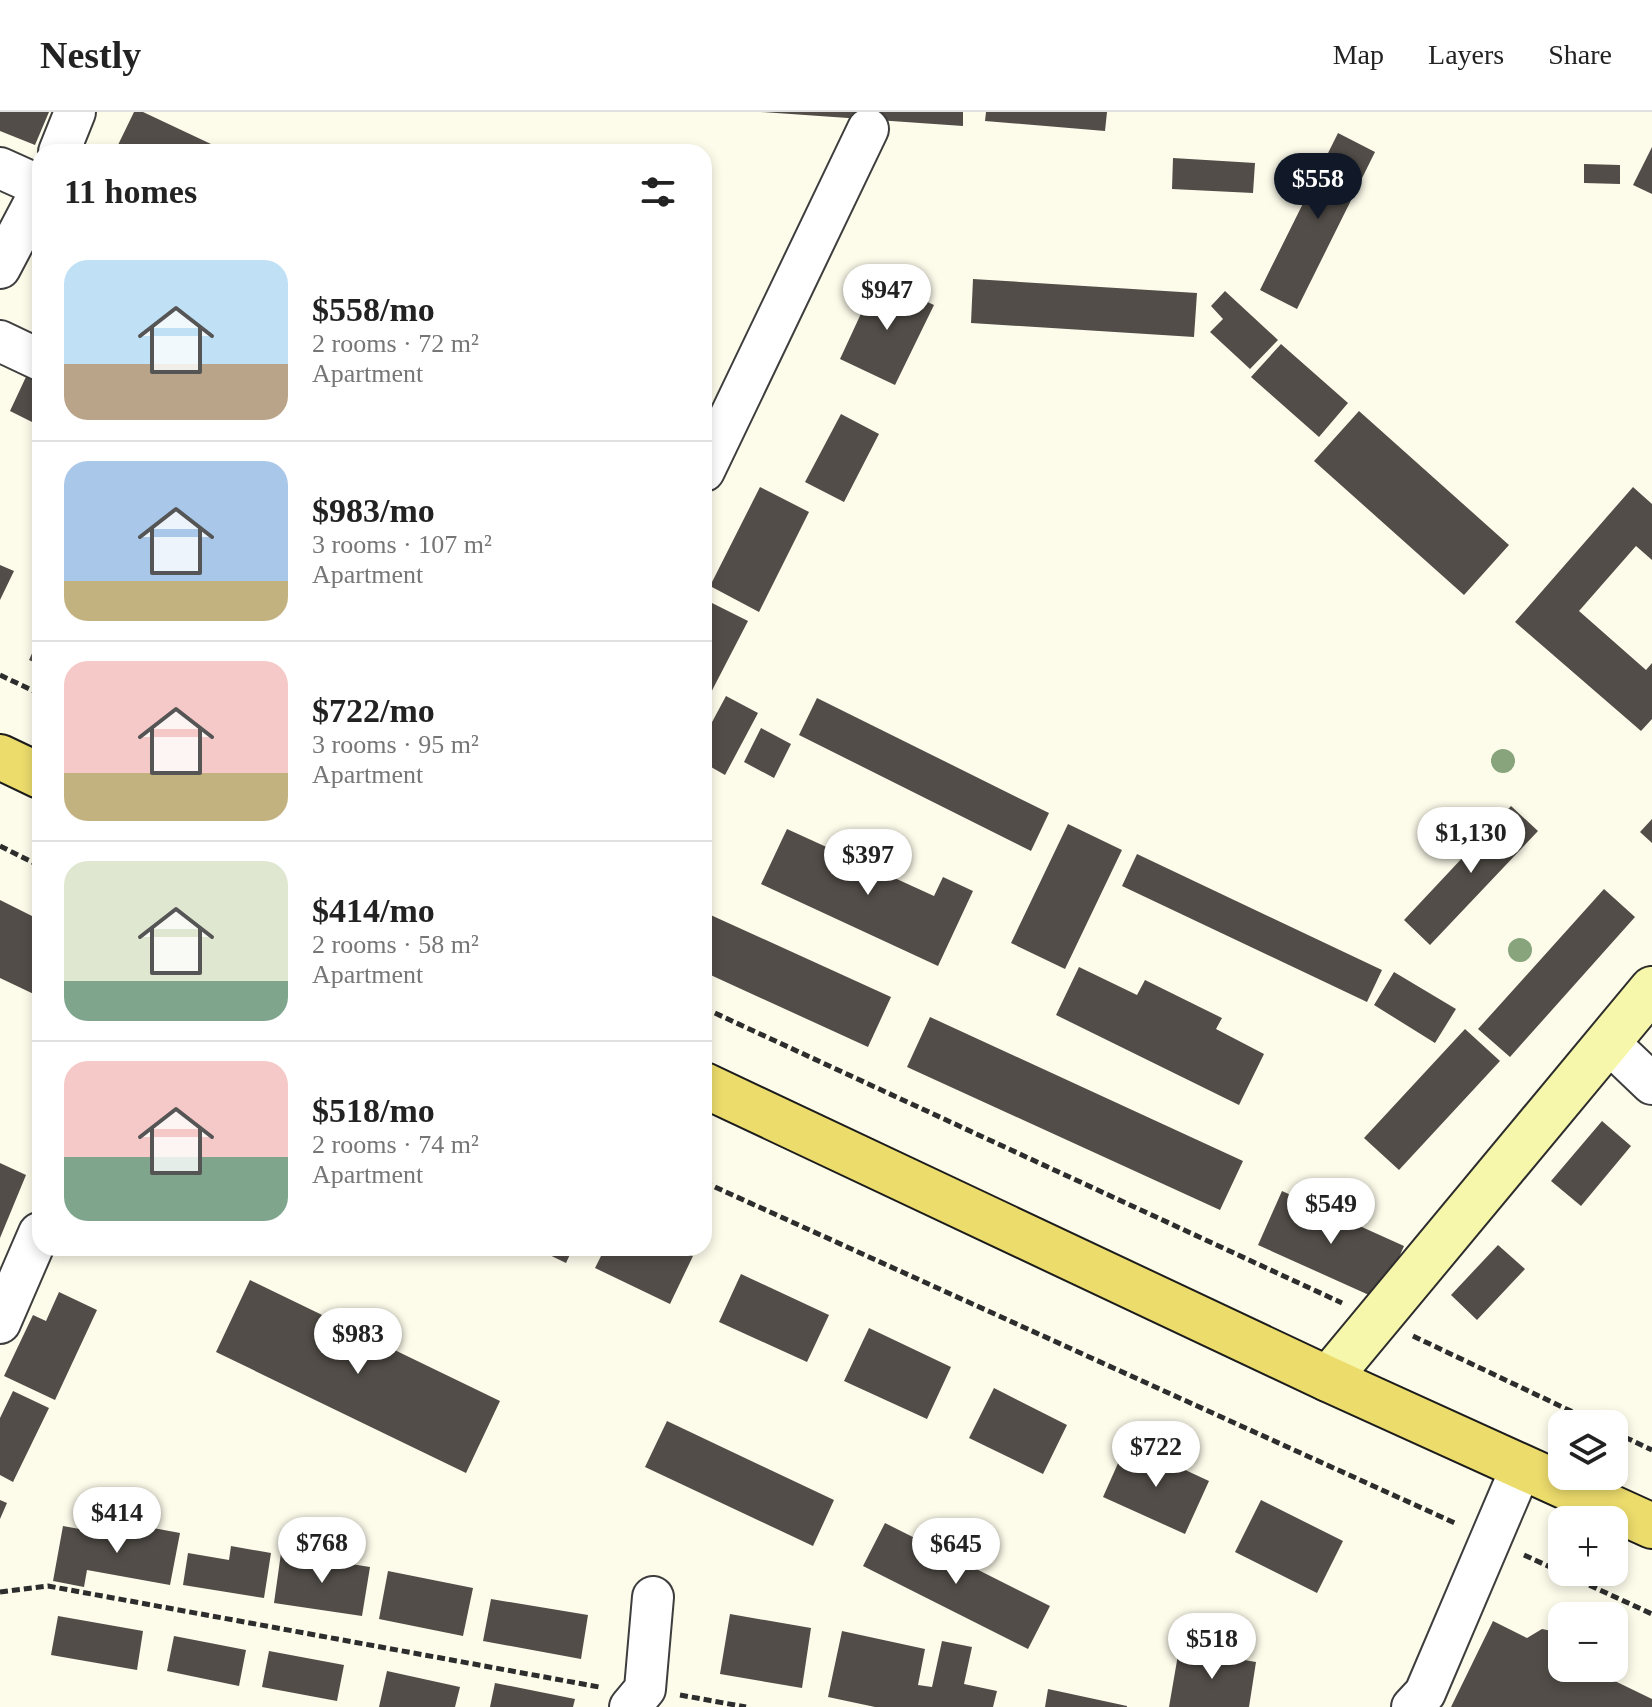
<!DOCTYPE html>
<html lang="en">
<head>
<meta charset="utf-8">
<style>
	:root { --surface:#fff; --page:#f6f6f6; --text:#222; --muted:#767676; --line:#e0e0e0; --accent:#111827 }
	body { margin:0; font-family:"Times New Roman",serif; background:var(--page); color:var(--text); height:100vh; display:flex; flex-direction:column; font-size:30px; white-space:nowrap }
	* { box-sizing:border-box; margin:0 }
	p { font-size:26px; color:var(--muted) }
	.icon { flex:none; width:44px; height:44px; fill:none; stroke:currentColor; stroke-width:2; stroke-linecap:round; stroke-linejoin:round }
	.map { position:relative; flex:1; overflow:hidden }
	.details { position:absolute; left:32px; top:32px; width:680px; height:1112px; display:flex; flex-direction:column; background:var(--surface); border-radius:24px; box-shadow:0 4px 12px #0003 }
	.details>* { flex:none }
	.controls { position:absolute; left:1548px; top:1298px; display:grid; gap:16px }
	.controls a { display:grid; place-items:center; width:80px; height:80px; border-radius:16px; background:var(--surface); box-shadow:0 4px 12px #0003; font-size:40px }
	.price { position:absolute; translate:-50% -68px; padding:0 18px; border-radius:28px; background:#fff; color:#222; font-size:26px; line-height:52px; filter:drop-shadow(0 2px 4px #0008) }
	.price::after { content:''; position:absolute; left:50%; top:48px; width:24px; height:18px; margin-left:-12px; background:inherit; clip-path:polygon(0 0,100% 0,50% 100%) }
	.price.on { background:var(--accent); color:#fff }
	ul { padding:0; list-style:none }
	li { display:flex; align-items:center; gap:24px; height:200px; padding:0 32px }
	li+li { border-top:2px solid var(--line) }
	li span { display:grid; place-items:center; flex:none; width:224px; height:160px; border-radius:24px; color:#555 }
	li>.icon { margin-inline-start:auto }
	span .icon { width:96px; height:96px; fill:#fffc; stroke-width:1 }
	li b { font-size:34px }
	h2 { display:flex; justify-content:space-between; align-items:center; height:96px; padding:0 32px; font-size:34px }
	header { display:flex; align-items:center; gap:48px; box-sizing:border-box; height:112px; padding:0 40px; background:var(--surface); border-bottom:2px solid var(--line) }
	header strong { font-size:38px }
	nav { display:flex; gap:44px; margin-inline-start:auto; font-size:28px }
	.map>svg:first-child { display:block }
</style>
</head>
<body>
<header>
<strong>Nestly</strong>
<nav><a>Map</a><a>Layers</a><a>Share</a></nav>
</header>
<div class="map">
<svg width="1652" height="1595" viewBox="0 0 1652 1595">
	<rect width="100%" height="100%" fill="#fdfceb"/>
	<path fill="#524d48" d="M0,0H49L35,33L0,19Z
		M134,0H143L228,40H127L117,35Z
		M761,0H963V14Z
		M986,0H1107L1105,19L985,9Z
		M1338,21L1375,40L1297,197L1260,178Z
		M644,32L685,34V40H643Z
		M1652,35V82L1633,73Z
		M1173,46L1255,51L1253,81L1172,77Z
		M1584,52L1620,53V72L1584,71Z
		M877,167L934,193L895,273L840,247Z
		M973,167L1197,181L1194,225L971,211Z
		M1225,179L1278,228L1250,257L1210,220L1223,207L1211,194Z
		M1281,232L1348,291L1319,325L1251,265Z
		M32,252L40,255V314L10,299Z
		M1359,299L1509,433L1464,483L1314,349Z
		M841,302L879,322L844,390L805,370Z
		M760,375L809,400L759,500L710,474Z
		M1633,375L1652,392V448L1636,434L1579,499L1646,558L1652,551V607L1641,619L1515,510Z
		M0,453L14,459L0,488Z
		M704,487L748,509L704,594Z
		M40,524V553L29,548Z
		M726,584L758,601L725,663L704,651V625Z
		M817,586L1049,701L1031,739L799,623Z
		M761,616L791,632L774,666L744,650Z
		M1511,694L1538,719L1430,833L1404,808Z
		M1652,707V731L1640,720Z
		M1068,712L1122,738L1065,857L1011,831Z
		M787,717L934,784L943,765L973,779L938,854L761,772Z
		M1137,742L1382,858L1367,890L1122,774Z
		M1604,777L1635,805L1510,945L1478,917Z
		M0,788L40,808V885L0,866Z
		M704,800L891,885L868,935L704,860Z
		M1079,855L1137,883L1145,868L1222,906L1216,917L1264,942L1239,993L1056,903Z
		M1394,860L1456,897L1435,931L1374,893Z
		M930,905L1243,1049L1220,1098L907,955Z
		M1465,917L1500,949L1399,1058L1364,1026Z
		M1602,1009L1631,1034L1581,1094L1551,1069Z
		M0,1051L26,1063L0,1126Z
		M1282,1079L1404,1134L1380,1188L1258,1133Z
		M1498,1133L1525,1157L1477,1208L1451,1183Z
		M535,1136H573L566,1151Z
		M605,1136H676L693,1144L670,1192L595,1156Z
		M741,1162L829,1203L807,1250L719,1210Z
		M250,1168L500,1289L466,1361L216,1240Z
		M59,1180L97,1198L55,1288L4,1264L33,1203L46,1209Z
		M869,1216L951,1255L927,1307L844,1269Z
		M994,1276L1067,1313L1043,1362L969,1326Z
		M13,1279L49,1296L13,1370L0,1363V1306Z
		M667,1309L834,1388L813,1434L645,1355Z
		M1127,1331L1209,1369L1185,1422L1103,1385Z
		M0,1388L7,1391L0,1407Z
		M1261,1388L1343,1429L1317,1481L1235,1440Z
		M885,1411L1050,1494L1028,1537L863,1454Z
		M137,1413L180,1421L170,1473L87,1458L84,1475L53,1469L63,1414L135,1427Z
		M231,1434L271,1441L264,1486L183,1473L188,1441L229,1448Z
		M281,1441L370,1455L362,1504L274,1491Z
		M388,1459L473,1476L463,1524L379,1507Z
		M491,1487L588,1503L581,1547L483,1529Z
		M730,1502L811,1516L802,1576L720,1562Z
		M58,1504L143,1519L137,1558L51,1543Z
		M1493,1509L1527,1526L1542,1517L1562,1521V1556H1588L1652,1587V1595H1451Z
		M842,1519L925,1537L918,1573L932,1575L942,1529L972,1535L964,1572L997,1579L993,1595H875L828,1585Z
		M174,1524L246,1538L239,1574L167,1559Z
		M1179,1537L1256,1550L1249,1595H1169Z
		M269,1539L344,1553L337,1589L262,1575Z
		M387,1559L460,1575L455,1595H379Z
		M495,1571L575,1587L573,1595H490Z
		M1048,1577L1127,1594V1595H1045Z"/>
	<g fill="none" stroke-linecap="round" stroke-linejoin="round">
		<defs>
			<path id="street" d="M59,40L75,0
				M0,56L40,74
				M0,156L40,80
				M0,229L40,248
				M704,359L868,17
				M1608,930L1652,972
				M0,1211L39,1121
				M630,1595L645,1577L653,1485
				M1412,1595L1425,1581L1521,1356"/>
			<path id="secondary" d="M1328,1267L1652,877"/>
			<path id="primary" d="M0,645L40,664
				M704,973L1328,1267L1652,1414"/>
		</defs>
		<use href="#street" stroke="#3e3e3e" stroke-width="44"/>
		<use href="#secondary" stroke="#2d2d2d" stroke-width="48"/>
		<use href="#primary" stroke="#1c1c1c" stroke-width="48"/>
		<path stroke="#2d2d2d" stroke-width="5" stroke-dasharray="8 4" stroke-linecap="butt" d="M0,563L40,582
			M0,734L40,754
			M704,896L1342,1191
			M704,1070L1457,1412
			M1413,1224L1598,1312
			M1614,1320L1652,1338
			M1524,1443L1652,1502
			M0,1480L48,1474L599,1575
			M680,1583L746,1595"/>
		<use href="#street" stroke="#fff" stroke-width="40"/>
		<use href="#secondary" stroke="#f7f7ab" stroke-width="44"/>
		<use href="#primary" stroke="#ecdc6c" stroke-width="44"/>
	</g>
	<g fill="#87a47c">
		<circle cx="1503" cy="649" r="12"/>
		<circle cx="1520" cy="838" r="12"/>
	</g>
</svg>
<div class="controls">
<a><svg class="icon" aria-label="layers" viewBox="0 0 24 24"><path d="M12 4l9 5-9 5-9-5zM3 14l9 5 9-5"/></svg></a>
<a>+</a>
<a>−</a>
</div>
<b class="price on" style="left:1318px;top:109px">$558</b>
<b class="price" style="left:887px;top:220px">$947</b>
<b class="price" style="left:1471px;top:763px">$1,130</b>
<b class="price" style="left:868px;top:785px">$397</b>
<b class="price" style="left:1331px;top:1134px">$549</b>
<b class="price" style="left:358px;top:1264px">$983</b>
<b class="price" style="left:1156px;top:1377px">$722</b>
<b class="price" style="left:117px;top:1443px">$414</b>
<b class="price" style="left:322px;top:1473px">$768</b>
<b class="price" style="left:956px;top:1474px">$645</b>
<b class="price" style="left:1212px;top:1569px">$518</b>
<section class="details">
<h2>11 homes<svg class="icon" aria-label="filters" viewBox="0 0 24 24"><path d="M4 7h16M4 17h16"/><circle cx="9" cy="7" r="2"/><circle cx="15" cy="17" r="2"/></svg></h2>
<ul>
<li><span style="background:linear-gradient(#bfe0f5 65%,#b9a48a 0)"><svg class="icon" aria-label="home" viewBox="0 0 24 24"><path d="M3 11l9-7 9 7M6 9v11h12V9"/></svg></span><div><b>$558/mo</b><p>2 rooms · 72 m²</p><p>Apartment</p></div></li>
<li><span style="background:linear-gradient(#a9c7e8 75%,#c2b280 0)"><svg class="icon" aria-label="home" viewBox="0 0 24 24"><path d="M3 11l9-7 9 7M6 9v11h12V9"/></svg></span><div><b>$983/mo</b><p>3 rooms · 107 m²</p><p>Apartment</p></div></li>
<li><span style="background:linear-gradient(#f6c9c9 70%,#c2b280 0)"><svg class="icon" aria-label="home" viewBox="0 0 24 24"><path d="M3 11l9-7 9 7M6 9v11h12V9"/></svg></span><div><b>$722/mo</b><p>3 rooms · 95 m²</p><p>Apartment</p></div></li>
<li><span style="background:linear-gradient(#dfe7d0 75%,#7fa58c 0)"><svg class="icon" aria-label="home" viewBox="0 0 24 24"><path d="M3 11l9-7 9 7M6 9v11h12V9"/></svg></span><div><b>$414/mo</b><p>2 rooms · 58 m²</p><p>Apartment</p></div></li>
<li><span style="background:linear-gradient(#f6c9c9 60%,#7fa58c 0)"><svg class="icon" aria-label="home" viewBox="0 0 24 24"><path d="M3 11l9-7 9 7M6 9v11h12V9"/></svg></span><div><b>$518/mo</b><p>2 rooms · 74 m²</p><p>Apartment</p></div></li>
</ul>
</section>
</div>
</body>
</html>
